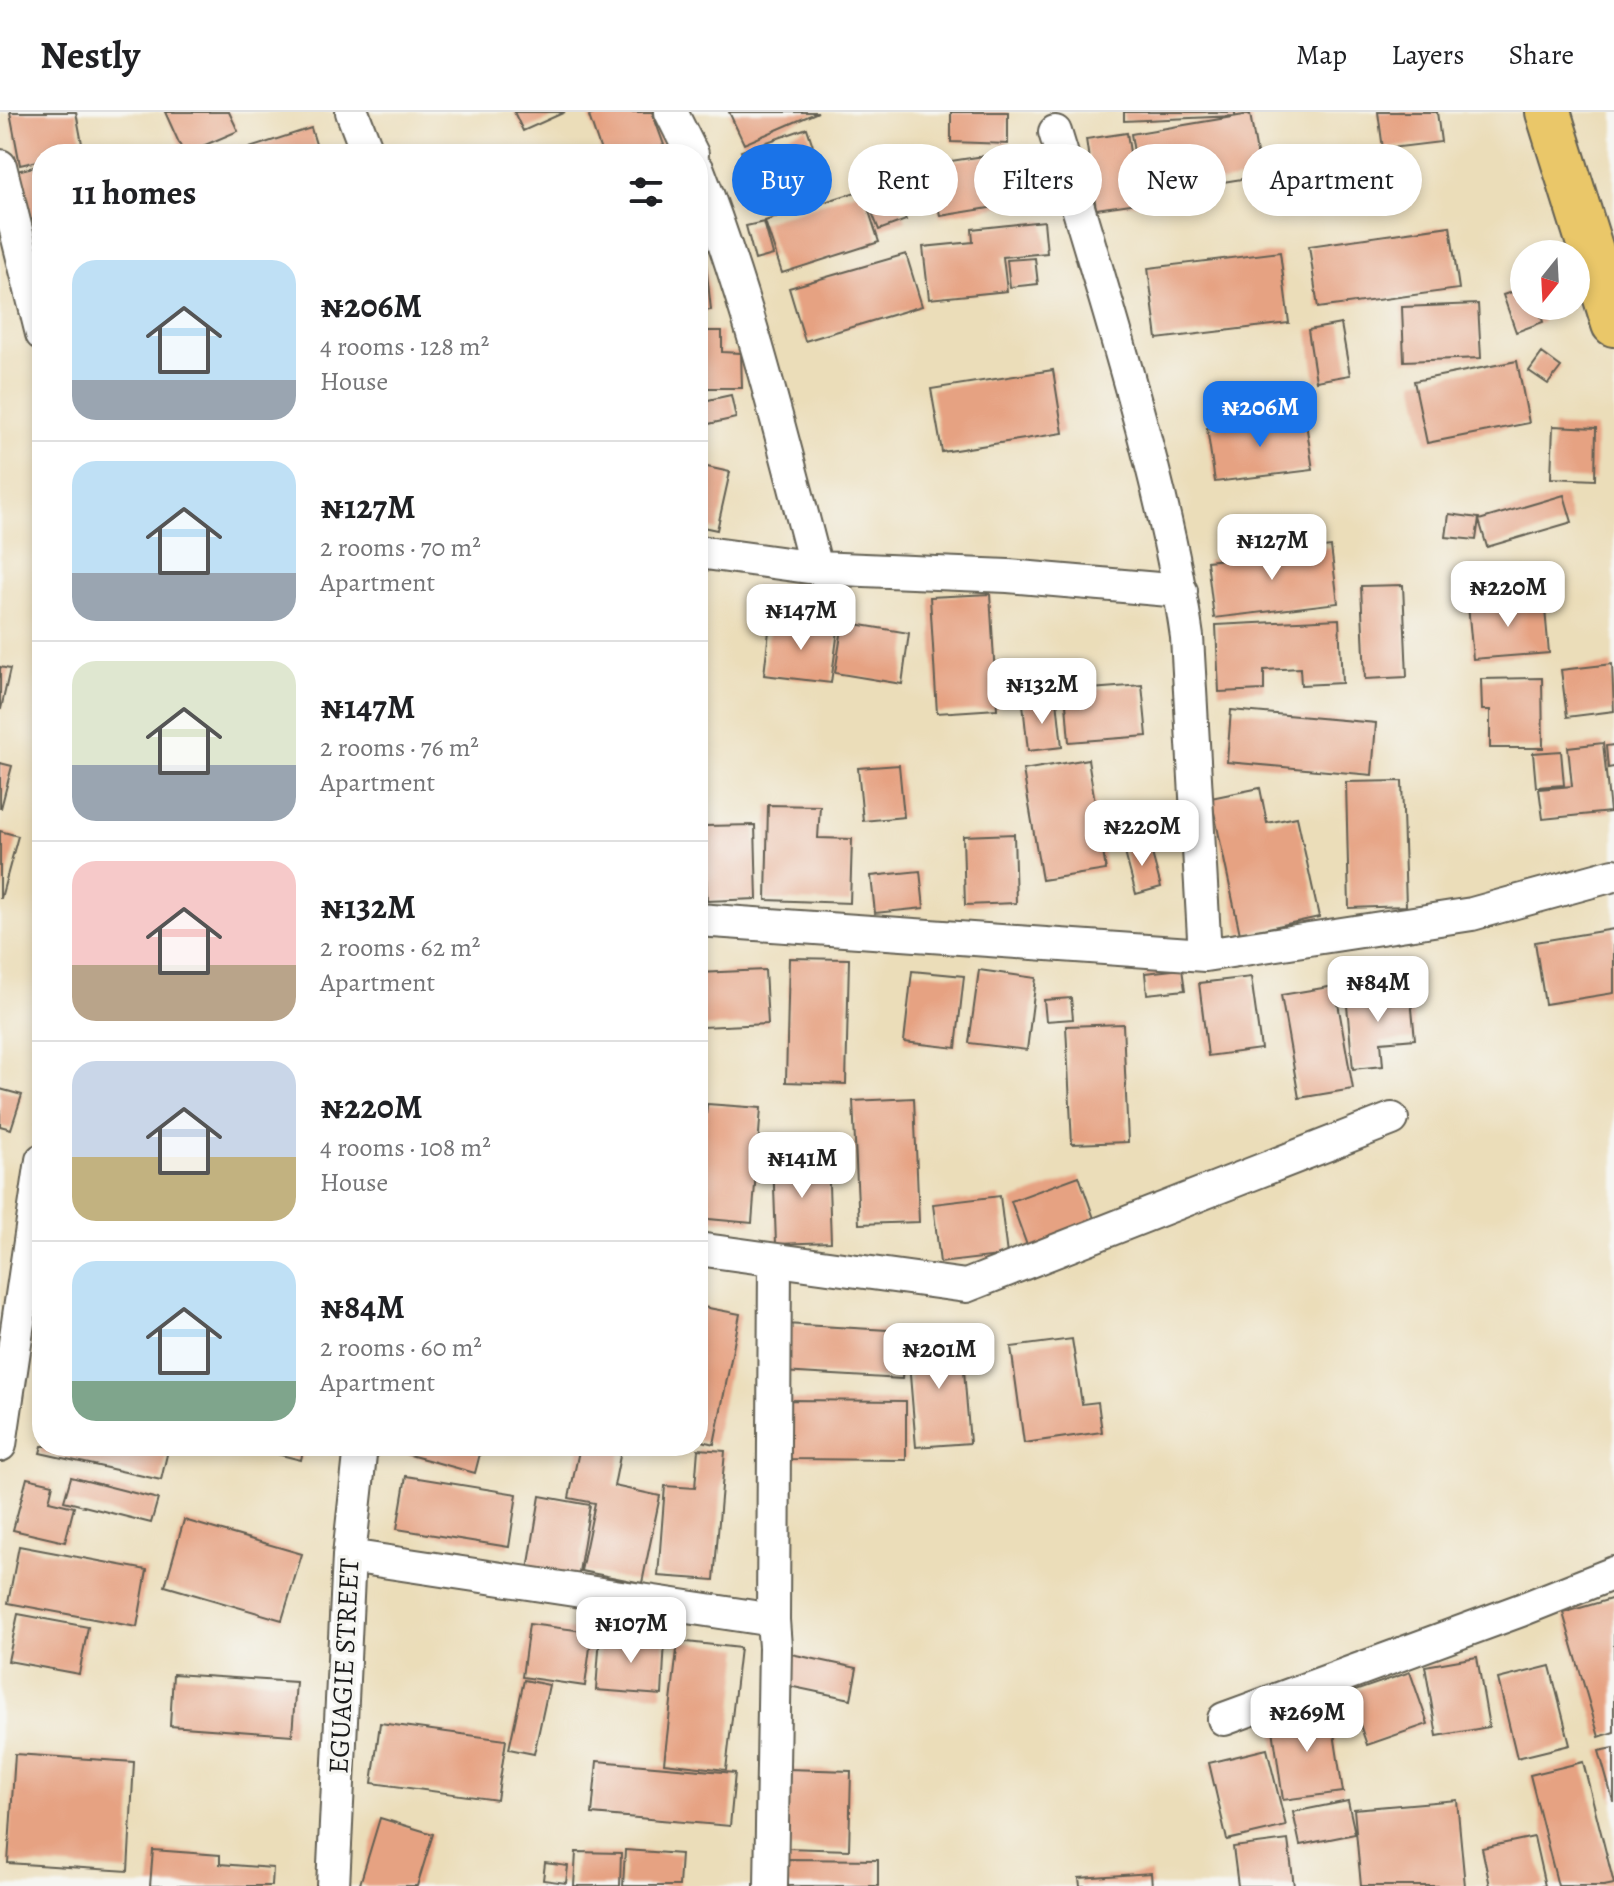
<!DOCTYPE html>
<html lang="en">
<head>
<meta charset="utf-8">
<style>
	:root { --surface:#fff; --page:#f6f6f6; --text:#202124; --muted:#757577; --line:#e0e0e0; --accent:#1a73e8 }
	body { margin:0; font-family:Alegreya,serif; background:var(--page); color:var(--text); height:100vh; display:flex; flex-direction:column; font-size:30px; white-space:nowrap }
	* { box-sizing:border-box; margin:0 }
	p { font-size:26px; color:var(--muted) }
	.icon { flex:none; width:44px; height:44px; fill:none; stroke:currentColor; stroke-width:2; stroke-linecap:round; stroke-linejoin:round }
	.map { position:relative; flex:1; overflow:hidden }
	.sheet { position:absolute; left:32px; top:32px; width:676px; height:1312px; display:flex; flex-direction:column; background:var(--surface); border-radius:32px; box-shadow:0 4px 12px #0003 }
	.sheet>* { flex:none }
	.hud { position:absolute; left:732px; top:32px; width:760px; height:72px; display:flex; gap:16px }
	.needle { width:52px; rotate:198deg }
	.fabs { position:absolute; left:1510px; top:128px; display:grid; gap:16px }
	.fabs a { display:grid; place-items:center; width:80px; height:80px; border-radius:50%; background:var(--surface); box-shadow:0 4px 12px #0003; font-size:40px }
	.price { position:absolute; translate:-50% -68px; padding:0 18px; border-radius:16px; background:#fff; color:#222; font-size:26px; line-height:52px; filter:drop-shadow(0 2px 4px #0008) }
	.price::after { content:''; position:absolute; left:50%; top:48px; width:24px; height:18px; margin-left:-12px; background:inherit; clip-path:polygon(0 0,100% 0,50% 100%) }
	.price.on { background:var(--accent); color:#fff }
	ul { padding:0; list-style:none }
	li { display:flex; align-items:center; gap:24px; height:200px; padding:0 40px }
	li+li { border-top:2px solid var(--line) }
	li span { display:grid; place-items:center; flex:none; width:224px; height:160px; border-radius:24px; color:#555 }
	li>.icon { margin-inline-start:auto }
	span .icon { width:96px; height:96px; fill:#fffc; stroke-width:1 }
	li b { font-size:34px }
	h2 { display:flex; justify-content:space-between; align-items:center; height:96px; padding:0 40px; font-size:34px }
	.chip { padding:0 28px; border-radius:36px; background:var(--surface); box-shadow:0 4px 12px #0003; font-size:28px; line-height:72px }
	.chip.on { background:var(--accent); color:#fff }
	header { display:flex; align-items:center; gap:48px; box-sizing:border-box; height:112px; padding:0 40px; background:var(--surface); border-bottom:2px solid var(--line) }
	header strong { font-size:38px }
	nav { display:flex; gap:44px; margin-inline-start:auto; font-size:28px }
	.map>svg:first-child { display:block }
</style>
</head>
<body>
<header>
<strong>Nestly</strong>
<nav><a>Map</a><a>Layers</a><a>Share</a></nav>
</header>
<div class="map">
<svg width="1614" height="1774" viewBox="0 0 1614 1774">
	<rect width="100%" height="100%" fill="#f6f6f2"/>
	<filter id="ink" filterUnits="userSpaceOnUse"><feTurbulence type="fractalNoise" baseFrequency=".0125" numOctaves="2"/><feDisplacementMap in="SourceGraphic" scale="16" xChannelSelector="R" yChannelSelector="G"/><feConvolveMatrix kernelMatrix="1 2 1 2 8 2 1 2 1" color-interpolation-filters="sRGB"/></filter>
	<filter id="wash" filterUnits="userSpaceOnUse"><feTurbulence type="fractalNoise" baseFrequency=".006" numOctaves="4" result="noise"/><feDisplacementMap in="SourceGraphic" scale="32" xChannelSelector="R" yChannelSelector="G"/><feGaussianBlur stdDeviation="1.8" result="paint"/><feColorMatrix in="noise" values="0 0 0 0 0 0 0 0 0 0 0 0 0 0 0 0 0 1.4 0 .05"/><feComposite in="paint" operator="in"/></filter>
	<g filter="url(#wash)">
		<rect width="100%" height="100%" fill="#ebddb9"/>
		<g id="blocks">
			<path fill="#e6a282" d="M10,0H76L84,42H42V48L20,53Z
				M165,0H229L238,19L184,42Z
				M514,0H565L523,19Z
				M599,0H652L664,33L638,42H602L589,4Z
				M729,0H818L744,32Z
				M951,0H1008V32L951,30Z
				M1124,0H1235V4L1124,9Z
				M1378,0H1437L1441,30L1383,37Z
				M1250,2L1261,64L1141,83L1131,22Z
				M311,16L319,42H234V41Z
				M807,16L827,76L762,99L741,39Z
				M1127,21L1138,91L1096,97L1086,27Z
				M1017,39L1026,90L940,104L931,52Z
				M42,53V132H41L34,107L20,111L8,61Z
				M889,65L906,108L879,118L862,75Z
				M862,78L879,130L782,161L765,109Z
				M1044,109L1047,141L1003,145L1007,179L929,187L923,135L973,130L972,117Z
				M764,110L773,143L755,148L746,114Z
				M1450,114L1459,177L1318,196L1309,134Z
				M1280,140L1289,211L1157,227L1148,156Z
				M906,142L922,194L805,229L789,176Z
				M698,143H705L711,198L698,200Z
				M1035,146L1038,172L1010,175L1007,148Z
				M1524,176V194H1538L1543,210L1516,220L1503,183Z
				M1478,192L1481,246L1404,249L1402,195Z
				M1341,212L1350,263L1316,269L1308,218Z
				M698,219H722V240L741,241L742,276H698Z
				M1542,241L1561,255L1548,272L1529,259Z
				M1517,249L1529,311L1427,331L1414,269Z
				M1053,258L1063,321L942,340L931,277Z
				M731,283L736,306L704,313L699,290Z
				M1305,304L1313,358L1215,370L1207,316Z
				M1553,314L1596,316L1595,368L1551,366Z
				M698,353L730,360L717,418L698,414Z
				M1564,383L1572,410L1487,435L1479,408Z
				M1449,402L1479,406L1476,428L1446,425Z
				M1331,435L1338,491L1214,506L1207,449Z
				M1403,473L1407,565L1365,567L1361,474Z
				M990,482L997,597L937,601L930,485Z
				M1544,487L1549,541L1473,547L1468,493Z
				M1339,507L1342,571L1301,573L1300,556L1264,558V578L1219,580L1216,513Z
				M770,510L838,518L831,571L764,563Z
				M843,510L909,521L902,572L835,561Z
				M1612,552L1614,599L1567,605L1561,558Z
				M0,555L10,557L1,597H0Z
				M1542,566L1543,636H1490V598H1482L1481,567Z
				M1142,573L1147,624L1069,630L1065,579Z
				M1057,588L1062,635L1028,639L1023,592Z
				M1231,598L1376,611L1372,663L1227,650Z
				M1603,631L1610,700L1543,707L1539,677L1572,674L1568,635Z
				M1614,633V655L1608,656L1606,634Z
				M1561,639L1564,673L1536,675L1533,641Z
				M1088,647L1106,758L1042,768L1023,658Z
				M0,651L12,654L1,696H0Z
				M899,653L904,705L863,709L858,656Z
				M1402,669L1406,794L1349,796L1346,670Z
				M1260,676L1267,711L1297,705L1319,805L1240,822L1211,686Z
				M768,693L820,694L818,726L852,727L850,791L766,788Z
				M1153,693L1157,718L1127,723L1122,698Z
				M755,713L757,787L707,789L704,714Z
				M0,719L18,724L1,786H0Z
				M1014,722L1016,791L965,793L963,724Z
				M1149,730L1161,775L1136,782L1124,737Z
				M920,759L924,796L875,801L871,764Z
				M1614,817V881L1545,892L1535,830Z
				M789,846L849,847L846,972L786,970Z
				M1182,857L1185,878L1147,882L1145,861Z
				M765,858L768,912L702,915L699,861Z
				M979,858L1036,866L1027,938L969,931Z
				M912,859L964,864L956,936L904,930Z
				M1251,865L1261,937L1208,944L1199,871Z
				M1335,874L1353,977L1299,986L1281,883Z
				M1410,877L1415,927L1381,930L1383,954L1353,957L1346,883Z
				M1071,886L1073,907L1046,909L1044,888Z
				M1123,912L1128,1030L1072,1032L1066,914Z
				M0,977L22,983L11,1017L0,1014Z
				M914,986L919,1110L859,1112L853,989Z
				M707,992L761,996L752,1111L698,1106Z
				M828,1045L831,1130L776,1132L773,1047Z
				M1079,1064L1097,1115L1029,1139L1011,1089Z
				M1000,1084L1007,1143L940,1151L933,1092Z
				M698,1194L740,1202L714,1332L698,1328Z
				M785,1212L905,1219L902,1267L782,1260Z
				M961,1222L970,1331L916,1335L907,1227Z
				M1072,1227L1082,1292L1098,1290L1102,1320L1024,1331L1011,1235Z
				M787,1288L906,1289V1348L787,1347Z
				M42,1334H169L161,1368L40,1341Z
				M245,1334H304L301,1348Z
				M409,1334H482L475,1361L406,1342Z
				M580,1334H622L614,1374L660,1384L642,1471L581,1459L595,1391L569,1386Z
				M698,1337L725,1339L714,1468L658,1464L665,1374L695,1376Z
				M406,1364L517,1382L509,1435L397,1417Z
				M71,1365L158,1387L151,1411L64,1389Z
				M27,1366L53,1372L49,1389L74,1395L65,1430L13,1418Z
				M540,1384L590,1393L578,1466L528,1458Z
				M184,1408L302,1442L282,1508L165,1474Z
				M19,1434L147,1458L137,1515L8,1491Z
				M1614,1486V1620L1599,1625L1563,1501Z
				M18,1502L88,1515L79,1562L8,1549Z
				M529,1512L592,1520L585,1574L522,1565Z
				M600,1524L665,1528L662,1583L596,1578Z
				M678,1529L740,1536L726,1658L664,1651Z
				M791,1542L857,1556L851,1587L784,1573Z
				M1477,1545L1489,1615L1437,1624L1425,1554Z
				M1550,1554L1570,1633L1517,1646L1498,1567Z
				M1410,1560L1428,1612L1367,1633L1349,1581Z
				M173,1562L296,1570L292,1623L170,1614Z
				M524,1568L549,1573L534,1642L509,1637Z
				M1330,1595L1343,1680L1283,1688L1271,1603Z
				M380,1611L506,1628L497,1688L372,1671Z
				M1614,1636V1689H1613L1599,1639Z
				M1267,1637L1286,1714L1227,1728L1209,1651Z
				M15,1642L134,1650L128,1759L8,1751Z
				M597,1649L735,1661L730,1714L592,1702Z
				M1583,1650L1614,1772L1604,1774H1558L1530,1663Z
				M787,1657L851,1659L849,1738L786,1736Z
				M1457,1688L1465,1774H1361L1354,1697Z
				M1348,1689L1355,1722L1300,1733L1293,1700Z
				M380,1706L433,1722L417,1774H366L360,1772Z
				M1534,1725L1545,1774H1490L1482,1736Z
				M1288,1728L1294,1774H1238L1233,1735Z
				M153,1738L220,1743V1752L273,1756L272,1774H150Z
				M625,1738L681,1742L679,1774H623Z
				M576,1740L621,1741L620,1774H574Z
				M787,1747L878,1748V1774H787Z
				M545,1751L568,1754L566,1771L543,1768Z
				M1151,1761L1152,1774H1080L1079,1766Z"/>
		</g>
	</g>
	<g filter="url(#ink)">
		<use href="#blocks" fill-opacity="0" stroke="#646053" stroke-width="2"/>
		<g fill="none" stroke-linecap="round" stroke-linejoin="round">
			<defs>
				<path id="minor" d="M352,0L368,42
					M671,0L692,42
					M1055,20C1083,111 1111,202 1136,294C1157,370 1176,446 1187,525L1205,843
					M0,54L42,222
					M698,58C748,187 781,322 816,456
					M698,440L816,456L1008,464L1181,479
					M698,808L1205,843L1472,802L1614,763
					M698,1137L966,1174L1392,1007
					M0,1333L42,1048
					M349,1444L773,1508
					M1224,1607L1521,1498L1614,1461
					M333,1774L349,1444L361,1334
					M771,1774L775,1535L773,1508L775,1148"/>
				<path id="primary" d="M1548,0L1614,212"/>
			</defs>
			<use href="#minor" stroke="#646053" stroke-width="36"/>
			<use href="#primary" stroke="#646053" stroke-width="48"/>
			<use href="#minor" stroke="#fff" stroke-width="32"/>
			<use href="#primary" stroke="#eac769" stroke-width="44"/>
		</g>
	</g>
	<g text-anchor="middle" dominant-baseline="central" stroke-width="7" stroke-linejoin="round" paint-order="stroke">
		<g font-size="28" fill="#1c1c1c" stroke="#f6f6f2">
			<text transform="translate(344 1554) rotate(-87)">EGUAGIE STREET</text>
		</g>
	</g>
</svg>
<div class="fabs">
<a><svg class="needle" viewBox="-14 -14 28 28"><path d="M0-13l5 13h-10z" fill="#e53935"/><path d="M0 13l5-13h-10z" fill="#757577"/></svg></a>
</div>
<b class="price on" style="left:1260px;top:337px">₦206M</b>
<b class="price" style="left:1272px;top:470px">₦127M</b>
<b class="price" style="left:1508px;top:517px">₦220M</b>
<b class="price" style="left:801px;top:540px">₦147M</b>
<b class="price" style="left:1042px;top:614px">₦132M</b>
<b class="price" style="left:1142px;top:756px">₦220M</b>
<b class="price" style="left:1378px;top:912px">₦84M</b>
<b class="price" style="left:802px;top:1088px">₦141M</b>
<b class="price" style="left:939px;top:1279px">₦201M</b>
<b class="price" style="left:631px;top:1553px">₦107M</b>
<b class="price" style="left:1307px;top:1642px">₦269M</b>
<div class="hud">
<a class="chip on">Buy</a>
<a class="chip">Rent</a>
<a class="chip">Filters</a>
<a class="chip">New</a>
<a class="chip">Apartment</a>
</div>
<section class="sheet">
<h2>11 homes<svg class="icon" aria-label="filters" viewBox="0 0 24 24"><path d="M4 7h16M4 17h16"/><circle cx="9" cy="7" r="2"/><circle cx="15" cy="17" r="2"/></svg></h2>
<ul>
<li><span style="background:linear-gradient(#bfe0f5 75%,#9aa5b1 0)"><svg class="icon" aria-label="home" viewBox="0 0 24 24"><path d="M3 11l9-7 9 7M6 9v11h12V9"/></svg></span><div><b>₦206M</b><p>4 rooms · 128 m²</p><p>House</p></div></li>
<li><span style="background:linear-gradient(#bfe0f5 70%,#9aa5b1 0)"><svg class="icon" aria-label="home" viewBox="0 0 24 24"><path d="M3 11l9-7 9 7M6 9v11h12V9"/></svg></span><div><b>₦127M</b><p>2 rooms · 70 m²</p><p>Apartment</p></div></li>
<li><span style="background:linear-gradient(#dfe7d0 65%,#9aa5b1 0)"><svg class="icon" aria-label="home" viewBox="0 0 24 24"><path d="M3 11l9-7 9 7M6 9v11h12V9"/></svg></span><div><b>₦147M</b><p>2 rooms · 76 m²</p><p>Apartment</p></div></li>
<li><span style="background:linear-gradient(#f6c9c9 65%,#b9a48a 0)"><svg class="icon" aria-label="home" viewBox="0 0 24 24"><path d="M3 11l9-7 9 7M6 9v11h12V9"/></svg></span><div><b>₦132M</b><p>2 rooms · 62 m²</p><p>Apartment</p></div></li>
<li><span style="background:linear-gradient(#c9d6e8 60%,#c2b280 0)"><svg class="icon" aria-label="home" viewBox="0 0 24 24"><path d="M3 11l9-7 9 7M6 9v11h12V9"/></svg></span><div><b>₦220M</b><p>4 rooms · 108 m²</p><p>House</p></div></li>
<li><span style="background:linear-gradient(#bfe0f5 75%,#7fa58c 0)"><svg class="icon" aria-label="home" viewBox="0 0 24 24"><path d="M3 11l9-7 9 7M6 9v11h12V9"/></svg></span><div><b>₦84M</b><p>2 rooms · 60 m²</p><p>Apartment</p></div></li>
</ul>
</section>
</div>
</body>
</html>
